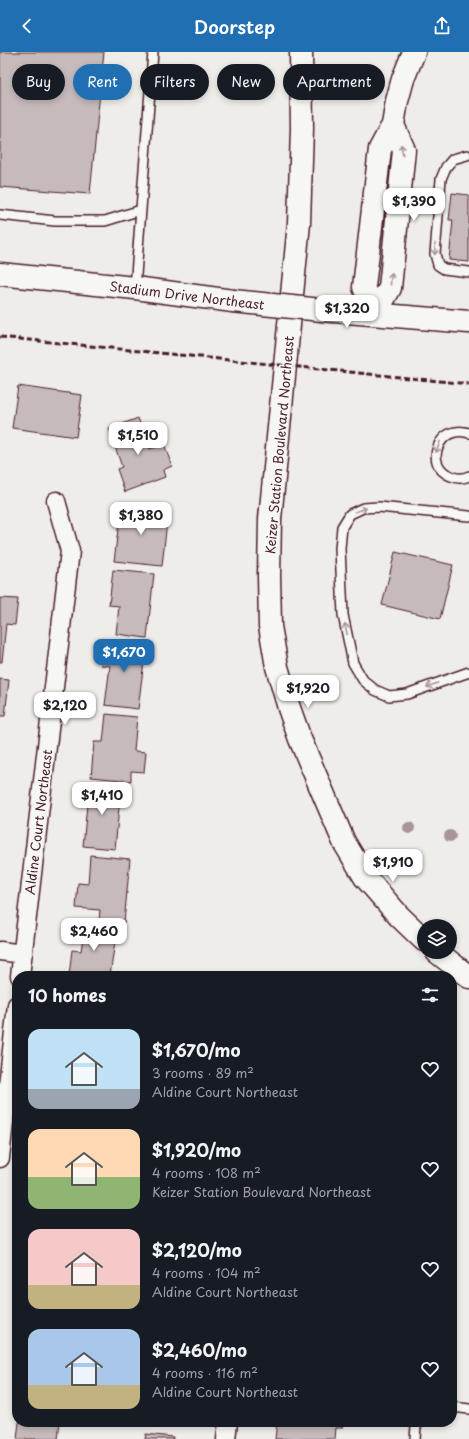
<!DOCTYPE html>
<html lang="en">
<head>
<meta charset="utf-8">
<style>
	:root { --surface:#171b24; --page:#242831; --text:#f1f3f6; --muted:#9ea1a6; --accent:#1f6fb2 }
	body { margin:0; font-family:"Playpen Sans",sans-serif; background:var(--page); color:var(--text); height:100vh; display:flex; flex-direction:column; font-size:15px; white-space:nowrap }
	* { box-sizing:border-box; margin:0 }
	p { font-size:13px; color:var(--muted) }
	.icon { flex:none; width:22px; height:22px; fill:none; stroke:currentColor; stroke-width:2; stroke-linecap:round; stroke-linejoin:round }
	.map { position:relative; flex:1; overflow:hidden }
	.details { position:absolute; left:12px; top:919px; width:445px; height:456px; display:flex; flex-direction:column; background:var(--surface); border-radius:16px; box-shadow:0 2px 6px #0003 }
	.details>* { flex:none }
	.guide { position:absolute; left:12px; top:12px; width:445px; height:36px; display:flex; gap:8px }
	.buttons { position:absolute; left:417px; top:867px; display:grid; gap:8px }
	.buttons a { display:grid; place-items:center; width:40px; height:40px; border-radius:50%; background:var(--surface); box-shadow:0 2px 6px #0003; font-size:20px }
	.price { position:absolute; translate:-50% -34px; padding:0 9px; border-radius:8px; background:#fff; color:#222; font-size:13px; line-height:26px; filter:drop-shadow(0 1px 2px #0008) }
	.price::after { content:''; position:absolute; left:50%; top:24px; width:12px; height:9px; margin-left:-6px; background:inherit; clip-path:polygon(0 0,100% 0,50% 100%) }
	.price.on { background:var(--accent); color:#fff }
	ul { padding:0; list-style:none }
	li { display:flex; align-items:center; gap:12px; height:100px; padding:0 16px }
	li span { display:grid; place-items:center; flex:none; width:112px; height:80px; border-radius:12px; color:#555 }
	li>.icon { margin-inline-start:auto }
	span .icon { width:48px; height:48px; fill:#fffc; stroke-width:1 }
	li b { font-size:17px }
	h2 { display:flex; justify-content:space-between; align-items:center; height:48px; padding:0 16px; font-size:17px }
	.pill { padding:0 14px; border-radius:18px; background:var(--surface); box-shadow:0 2px 6px #0003; font-size:14px; line-height:36px }
	.pill.on { background:var(--accent); color:#fff }
	header { display:flex; justify-content:space-between; align-items:center; height:52px; padding:0 16px; background:var(--accent); color:#fff; font-size:18px; font-weight:600 }
	.map>svg:first-child { display:block }
</style>
</head>
<body>
<header><svg class="icon" aria-label="back" viewBox="0 0 24 24"><path d="M15 5l-7 7 7 7"/></svg>Doorstep<svg class="icon" aria-label="share" viewBox="0 0 24 24"><path d="M12 15V3M7 8l5-5 5 5M5 13v7h14v-7"/></svg></header>
<div class="map">
<svg width="469" height="1387" viewBox="0 0 469 1387">
	<rect width="100%" height="100%" fill="#efedea"/>
	<filter id="ink" filterUnits="userSpaceOnUse"><feTurbulence type="fractalNoise" baseFrequency=".025" numOctaves="2"/><feDisplacementMap in="SourceGraphic" scale="8" xChannelSelector="R" yChannelSelector="G"/><feConvolveMatrix kernelMatrix="1 2 1 2 8 2 1 2 1" color-interpolation-filters="sRGB"/></filter>
	<g filter="url(#ink)">
		<path fill="#c6babb" stroke="#4a1f2b" d="M0,0H104L90,142L0,135Z
			M452,141L469,143V210L449,208L453,168H449Z
			M18,334L82,343L76,385L12,376Z
			M138,366L150,397L164,392L172,414L163,418L165,425L125,440L117,417L122,415L109,377Z
			M121,454L168,460L162,514L114,509Z
			M395,500L453,513L440,567L382,553Z
			M113,518L154,522L147,586L116,582L119,554L109,553Z
			M0,546L18,547L15,573L6,572L2,610H0Z
			M104,588L146,593L138,657L105,653L110,614L101,613Z
			M0,627L9,628L5,664H0Z
			M106,662L137,665L134,699L146,700L144,720L131,719V729L91,725L94,690H103Z
			M89,732L121,735L115,797L83,794Z
			M90,803L130,807L124,871L99,868L100,858L76,856L78,831L88,832Z
			M85,871L117,875L110,924H69L72,898L81,899Z
			M19,1370H60L58,1387H17Z
			M277,1370H343L342,1376H336L335,1387H275Z
			M146,1382L173,1385V1387H145Z"/>
		<g fill="none" stroke-linecap="round" stroke-linejoin="round">
			<defs>
				<path id="service" d="M467,103L453,107L446,115L441,127L435,202L438,213L444,217L469,220
					M0,163L55,169H105L141,158
					M135,236L153,0
					M469,381C438,371 423,414 451,424C457,427 463,427 469,424
					M469,464L379,455L363,456L350,462L342,475L340,496L343,563L353,611L363,628L375,638L389,644L407,642L469,620
					M452,1355L469,1357
					M415,1387L416,1374L420,1370"/>
				<path id="minor" d="M0,899L23,902
					M20,924L70,499L56,449
					M0,1106L17,953
					M226,1387L228,1370"/>
				<path id="tertiary" d="M0,222L135,236L233,249
					M322,258L469,270
					M375,262L364,235L380,97L393,73L397,49L403,27L414,0
					M375,262L390,236L404,98L393,73"/>
				<path id="secondary" d="M301,0L302,77L299,171L270,467L269,524L270,574L277,615L289,656L300,687L344,790L365,825L399,864L424,888
					M437,900L469,925"/>
			</defs>
			<use href="#service" stroke="#4a1f2b" stroke-width="12"/>
			<use href="#minor" stroke="#4a1f2b" stroke-width="21"/>
			<use href="#tertiary" stroke="#4a1f2b" stroke-width="25"/>
			<use href="#secondary" stroke="#4a1f2b" stroke-width="25"/>
			<use href="#service" stroke="#f6f6f2" stroke-width="9"/>
			<use href="#minor" stroke="#f6f6f2" stroke-width="18"/>
			<use href="#tertiary" stroke="#f6f6f2" stroke-width="22"/>
			<use href="#secondary" stroke="#f6f6f2" stroke-width="22"/>
			<path stroke="#4a1f2b" stroke-width="3" stroke-dasharray="6 3" stroke-linecap="butt" d="M0,285L469,332"/>
			<defs>
				<path id="tertiary-bridge" d="M233,249L322,258"/>
			</defs>
			<use href="#tertiary-bridge" stroke="#4a1f2b" stroke-width="25" stroke-linecap="butt"/>
			<use href="#tertiary-bridge" stroke="#f6f6f2" stroke-width="22"/>
		</g>
		<g fill="#a89498">
			<circle cx="409" cy="776" r="6"/>
			<circle cx="450" cy="784" r="6"/>
		</g>
		<defs><path id="oneway-shaft" d="M-6 0H5M1.5-3L5.5 0L1.5 3" fill="none" stroke-width="1.6" stroke-linecap="round" stroke-linejoin="round"/></defs>
		<g stroke="#a99598">
			<use href="#oneway-shaft" transform="translate(402 98) rotate(-98)"/>
			<use href="#oneway-shaft" transform="translate(435 197) rotate(91)"/>
			<use href="#oneway-shaft" transform="translate(391 227) rotate(-84)"/>
			<use href="#oneway-shaft" transform="translate(438 395) rotate(111)"/>
			<use href="#oneway-shaft" transform="translate(361 458) rotate(-18)"/>
			<use href="#oneway-shaft" transform="translate(346 577) rotate(-102)"/>
			<use href="#oneway-shaft" transform="translate(432 633) rotate(160)"/>
		</g>
	</g>
	<g text-anchor="middle" dominant-baseline="central" stroke-width="3.5" stroke-linejoin="round" paint-order="stroke">
		<g font-size="13" fill="#4a1f2b" stroke="#f6f6f2">
			<text transform="translate(187 243) rotate(7)">Stadium Drive Northeast</text>
			<text transform="translate(279 393) rotate(-85)">Keizer Station Boulevard Northeast</text>
			<text transform="translate(38 770) rotate(-83)">Aldine Court Northeast</text>
		</g>
	</g>
</svg>
<div class="buttons">
<a><svg class="icon" aria-label="layers" viewBox="0 0 24 24"><path d="M12 4l9 5-9 5-9-5zM3 14l9 5 9-5"/></svg></a>
</div>
<b class="price" style="left:414px;top:170px">$1,390</b>
<b class="price" style="left:347px;top:277px">$1,320</b>
<b class="price" style="left:138px;top:404px">$1,510</b>
<b class="price" style="left:141px;top:484px">$1,380</b>
<b class="price on" style="left:124px;top:621px">$1,670</b>
<b class="price" style="left:308px;top:657px">$1,920</b>
<b class="price" style="left:65px;top:674px">$2,120</b>
<b class="price" style="left:102px;top:764px">$1,410</b>
<b class="price" style="left:393px;top:831px">$1,910</b>
<b class="price" style="left:94px;top:900px">$2,460</b>
<div class="guide">
<a class="pill">Buy</a>
<a class="pill on">Rent</a>
<a class="pill">Filters</a>
<a class="pill">New</a>
<a class="pill">Apartment</a>
</div>
<section class="details">
<h2>10 homes<svg class="icon" aria-label="filters" viewBox="0 0 24 24"><path d="M4 7h16M4 17h16"/><circle cx="9" cy="7" r="2"/><circle cx="15" cy="17" r="2"/></svg></h2>
<ul>
<li><span style="background:linear-gradient(#bfe0f5 75%,#9aa5b1 0)"><svg class="icon" aria-label="home" viewBox="0 0 24 24"><path d="M3 11l9-7 9 7M6 9v11h12V9"/></svg></span><div><b>$1,670/mo</b><p>3 rooms · 89 m²</p><p>Aldine Court Northeast</p></div><svg class="icon" aria-label="heart" viewBox="0 0 24 24"><path d="M12 20l-8-8c-3-5 5-10 8-4 3-6 11-1 8 4z"/></svg></li>
<li><span style="background:linear-gradient(#ffd9b3 60%,#8fb573 0)"><svg class="icon" aria-label="home" viewBox="0 0 24 24"><path d="M3 11l9-7 9 7M6 9v11h12V9"/></svg></span><div><b>$1,920/mo</b><p>4 rooms · 108 m²</p><p>Keizer Station Boulevard Northeast</p></div><svg class="icon" aria-label="heart" viewBox="0 0 24 24"><path d="M12 20l-8-8c-3-5 5-10 8-4 3-6 11-1 8 4z"/></svg></li>
<li><span style="background:linear-gradient(#f6c9c9 70%,#c2b280 0)"><svg class="icon" aria-label="home" viewBox="0 0 24 24"><path d="M3 11l9-7 9 7M6 9v11h12V9"/></svg></span><div><b>$2,120/mo</b><p>4 rooms · 104 m²</p><p>Aldine Court Northeast</p></div><svg class="icon" aria-label="heart" viewBox="0 0 24 24"><path d="M12 20l-8-8c-3-5 5-10 8-4 3-6 11-1 8 4z"/></svg></li>
<li><span style="background:linear-gradient(#a9c7e8 70%,#c2b280 0)"><svg class="icon" aria-label="home" viewBox="0 0 24 24"><path d="M3 11l9-7 9 7M6 9v11h12V9"/></svg></span><div><b>$2,460/mo</b><p>4 rooms · 116 m²</p><p>Aldine Court Northeast</p></div><svg class="icon" aria-label="heart" viewBox="0 0 24 24"><path d="M12 20l-8-8c-3-5 5-10 8-4 3-6 11-1 8 4z"/></svg></li>
</ul>
</section>
</div>
</body>
</html>
